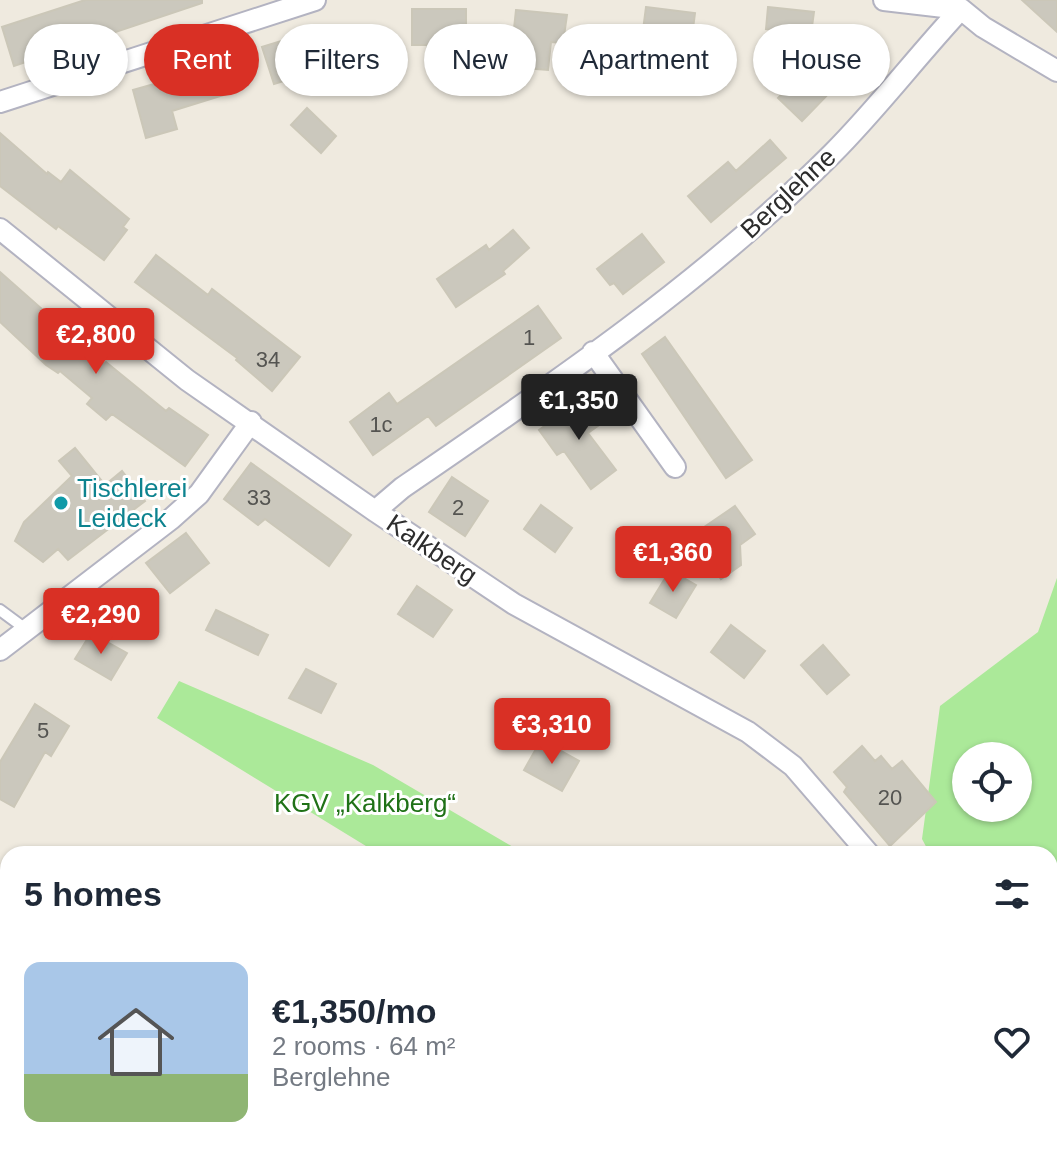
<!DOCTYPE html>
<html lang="en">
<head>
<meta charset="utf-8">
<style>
	:root { --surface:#fff; --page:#f6f6f7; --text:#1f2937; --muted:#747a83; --accent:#d93025 }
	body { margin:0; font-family:Arial,sans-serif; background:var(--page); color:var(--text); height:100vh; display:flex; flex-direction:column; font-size:30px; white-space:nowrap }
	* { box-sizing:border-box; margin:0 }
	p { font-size:26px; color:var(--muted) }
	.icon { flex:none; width:44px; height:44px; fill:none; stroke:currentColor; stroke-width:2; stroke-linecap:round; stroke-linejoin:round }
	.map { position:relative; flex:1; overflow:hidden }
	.drawer { position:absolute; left:0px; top:846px; width:1058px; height:314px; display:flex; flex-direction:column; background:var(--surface); border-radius:24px 24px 0 0; box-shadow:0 2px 6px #0004 }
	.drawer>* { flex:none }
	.guide { position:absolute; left:24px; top:24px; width:1010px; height:72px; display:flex; gap:16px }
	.fabs { position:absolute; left:952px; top:742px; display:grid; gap:16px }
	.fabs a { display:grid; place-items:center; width:80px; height:80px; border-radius:50%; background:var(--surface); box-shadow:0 2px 6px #0004; font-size:40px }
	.price { position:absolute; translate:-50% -68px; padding:0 18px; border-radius:8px; background:var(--accent); color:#fff; font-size:26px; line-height:52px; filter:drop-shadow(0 2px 4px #0008) }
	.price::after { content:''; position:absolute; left:50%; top:48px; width:24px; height:18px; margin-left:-12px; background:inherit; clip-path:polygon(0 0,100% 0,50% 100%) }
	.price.on { background:#222; color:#fff }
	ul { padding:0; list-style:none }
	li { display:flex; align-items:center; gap:24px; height:200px; padding:0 24px }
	li span { display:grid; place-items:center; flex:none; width:224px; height:160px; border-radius:16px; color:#555 }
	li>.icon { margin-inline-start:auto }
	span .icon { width:96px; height:96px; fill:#fffc; stroke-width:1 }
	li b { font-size:34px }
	h2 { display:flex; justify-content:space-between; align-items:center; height:96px; padding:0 24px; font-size:34px }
	.pill { padding:0 28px; border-radius:36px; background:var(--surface); box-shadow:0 2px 6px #0004; font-size:28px; line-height:72px }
	.pill.on { background:var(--accent); color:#fff }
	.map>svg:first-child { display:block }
</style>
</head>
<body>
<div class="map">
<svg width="1057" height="1159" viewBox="0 0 1057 1159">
	<rect width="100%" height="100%" fill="#efeadf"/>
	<path fill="#e3e0e8" d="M440,1152H546L550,1159H421Z"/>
	<path fill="#abe999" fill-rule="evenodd" d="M1057,578V1043L1050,1035V854H930L922,839L940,706L1038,632ZM966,756H1018V808H966Z
		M179,681L373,765L525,854H379L157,718Z
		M0,976L8,979V1152H21L19,1159H0Z
		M210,1152H440L421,1159H227Z"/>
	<path fill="#cbc8bd" stroke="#cbc7b8" stroke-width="2" d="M85,0H202V3L14,66L2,27Z
		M1022,0H1057V32Z
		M646,7L695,13L691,44L642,38Z
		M768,7L814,12L811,34L766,29Z
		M412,9H466V45H456V71L428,72L427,45H412Z
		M516,10L567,15L563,43L551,42L548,70L524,68L527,40L513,38Z
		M317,30L329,67L274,84L262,47Z
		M846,32L868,53L802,121L778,98L835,40L837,42Z
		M223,60L233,92L172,111L177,129L146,138L133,90L186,75L185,72Z
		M307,108L336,136L321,153L291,125Z
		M0,133L47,174L48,172L61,182L70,170L129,219L123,227L127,230L104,260L58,226L56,229L0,186Z
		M770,140L786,158L711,222L688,196L728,162L736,171Z
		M513,230L529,248L503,271L505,274L456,307L437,279L486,245L489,250Z
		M642,234L664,262L623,294L614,283L610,285L597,269Z
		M156,255L208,295L212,289L300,357L272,391L236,360L237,358L135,282Z
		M0,272L104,364L106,362L166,411L169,408L208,435L185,466L112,414L106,420L87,404L92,398L60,371L58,373L46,365L0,322Z
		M538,306L561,338L436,426L428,416L373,455L350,422L389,393L397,404Z
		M665,337L752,460L726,478L642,354Z
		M584,398L602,423L588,433L616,470L591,489L564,451L557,455L539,430Z
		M75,448L105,485L122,471L145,501L68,560L58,549L43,562L15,541L24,522L72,476L59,461Z
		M251,463L351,535L329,566L265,519L258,525L224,499Z
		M452,477L488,501L465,536L429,512Z
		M541,505L572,528L555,552L524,529Z
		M735,506L755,534L740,545L741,565L721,579L691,536Z
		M186,533L209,563L170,593L146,563Z
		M670,570L696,585L676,618L650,603Z
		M417,586L452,610L433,637L398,614Z
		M216,610L268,635L258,655L206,630Z
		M731,625L765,651L744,678L711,652Z
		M91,633L127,653L111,680L75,659Z
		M823,645L849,675L827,694L801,665Z
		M306,669L336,684L321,713L289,698Z
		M35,704L69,726L51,756L45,752L14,807L0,799V762Z
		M541,740L579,761L562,791L524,770Z
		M862,746L875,761L881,756L892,769L902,761L936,802L890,846L844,792L847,787L834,772Z"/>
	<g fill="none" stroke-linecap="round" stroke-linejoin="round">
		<defs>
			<path id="service" d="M0,610L27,630"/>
			<path id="minor" d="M884,0L961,9
				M961,9L983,27L1057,71
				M0,102L315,0
				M0,229L187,380L375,511L514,604L748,732L793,766L869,854
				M593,352L675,467
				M375,511L402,488C551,386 704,282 832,154C878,108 917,56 961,9
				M0,650L171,519L199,494L251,422
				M1050,1064L1057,1072"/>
		</defs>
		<use href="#service" stroke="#b3b3c1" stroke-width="14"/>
		<use href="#minor" stroke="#b3b3c1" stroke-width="24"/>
		<use href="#service" stroke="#fff" stroke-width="10"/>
		<use href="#minor" stroke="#fff" stroke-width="20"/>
	</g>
	<circle fill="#0f9aa8" stroke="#fff" stroke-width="3" cx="61" cy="503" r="8"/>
	<g text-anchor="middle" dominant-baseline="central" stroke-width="6" stroke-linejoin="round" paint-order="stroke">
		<g font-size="22" fill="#545451">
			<text x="529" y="337">1</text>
			<text x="268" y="359">34</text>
			<text x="381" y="424">1c</text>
			<text x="259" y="497">33</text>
			<text x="458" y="507">2</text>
			<text x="43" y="730">5</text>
			<text x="890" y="797">20</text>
		</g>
		<g font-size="26" fill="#2d2d2d" stroke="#fff">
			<text transform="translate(788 193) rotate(-43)">Berglehne</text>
			<text transform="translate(432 549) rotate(34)">Kalkberg</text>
		</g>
		<g font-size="26" fill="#0d838f" stroke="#fff" text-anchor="start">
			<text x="77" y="488">Tischlerei<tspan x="77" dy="30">Leideck</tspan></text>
		</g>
		<g font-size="26" fill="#1f7116" stroke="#fff">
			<text x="365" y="803">KGV „Kalkberg“</text>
		</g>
	</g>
</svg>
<div class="fabs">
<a><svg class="icon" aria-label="locate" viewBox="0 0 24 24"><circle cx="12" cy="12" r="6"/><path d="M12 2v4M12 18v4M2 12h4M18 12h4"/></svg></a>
</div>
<b class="price" style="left:96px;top:376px">€2,800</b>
<b class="price on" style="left:579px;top:442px">€1,350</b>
<b class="price" style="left:673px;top:594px">€1,360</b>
<b class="price" style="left:101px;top:656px">€2,290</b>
<b class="price" style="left:552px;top:766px">€3,310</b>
<div class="guide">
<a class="pill">Buy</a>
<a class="pill on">Rent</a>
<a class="pill">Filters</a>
<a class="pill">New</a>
<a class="pill">Apartment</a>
<a class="pill">House</a>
</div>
<section class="drawer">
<h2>5 homes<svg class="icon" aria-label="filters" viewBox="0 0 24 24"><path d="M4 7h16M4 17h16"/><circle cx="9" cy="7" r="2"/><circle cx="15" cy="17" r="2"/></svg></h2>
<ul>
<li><span style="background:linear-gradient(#a9c7e8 70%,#8fb573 0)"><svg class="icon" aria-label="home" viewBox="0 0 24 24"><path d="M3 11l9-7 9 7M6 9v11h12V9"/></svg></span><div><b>€1,350/mo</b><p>2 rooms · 64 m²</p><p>Berglehne</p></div><svg class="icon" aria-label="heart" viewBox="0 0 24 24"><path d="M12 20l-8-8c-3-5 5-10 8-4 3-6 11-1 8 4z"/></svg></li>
</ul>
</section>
</div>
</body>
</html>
